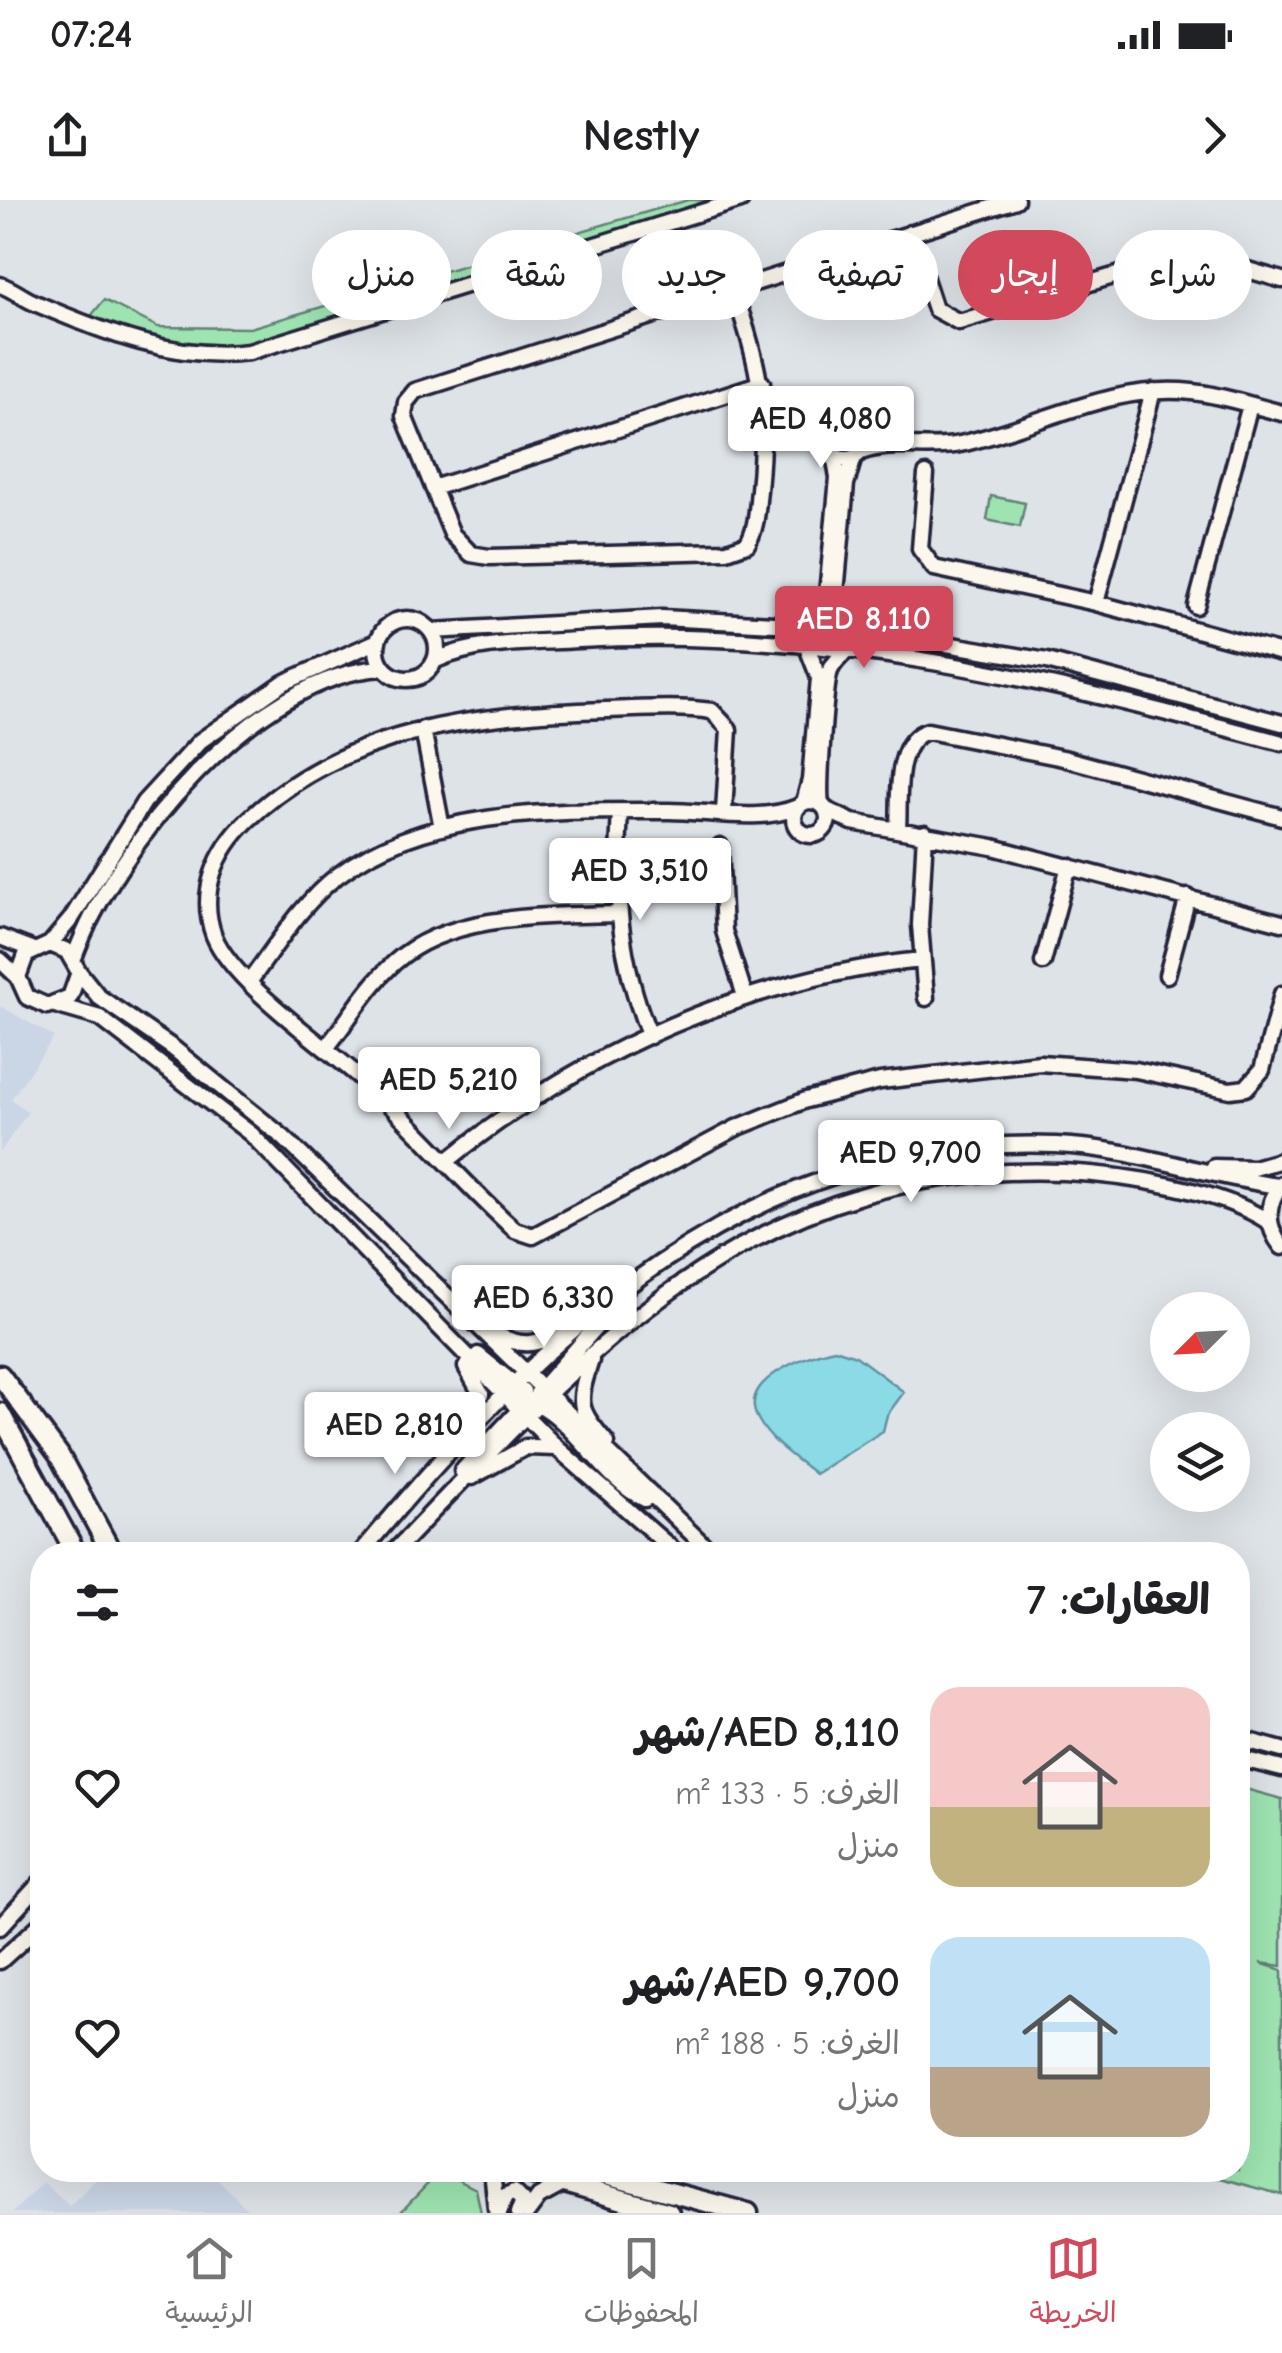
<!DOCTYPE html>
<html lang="ar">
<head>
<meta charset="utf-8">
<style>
	:root { --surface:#fff; --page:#f6f6f6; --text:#202124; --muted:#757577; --line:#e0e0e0; --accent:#d1495b }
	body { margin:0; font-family:"Comic Neue","Playpen Sans Arabic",sans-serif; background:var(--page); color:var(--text); direction:rtl; height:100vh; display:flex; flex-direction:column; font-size:38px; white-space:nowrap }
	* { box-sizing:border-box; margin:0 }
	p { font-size:32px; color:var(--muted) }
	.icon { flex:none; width:55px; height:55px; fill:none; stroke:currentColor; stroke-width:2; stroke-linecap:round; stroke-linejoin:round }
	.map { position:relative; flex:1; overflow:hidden; direction:ltr }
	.sheet { position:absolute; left:30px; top:1342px; width:1220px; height:640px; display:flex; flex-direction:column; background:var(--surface); border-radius:40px; box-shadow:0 10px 40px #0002; direction:rtl }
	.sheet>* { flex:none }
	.top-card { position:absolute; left:30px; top:30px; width:1222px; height:90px; direction:rtl; display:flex; gap:20px }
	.needle { width:65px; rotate:246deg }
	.buttons { position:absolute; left:1150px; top:1092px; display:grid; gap:20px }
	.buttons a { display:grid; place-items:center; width:100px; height:100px; border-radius:50%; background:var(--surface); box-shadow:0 10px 40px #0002; font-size:50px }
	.price { position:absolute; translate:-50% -85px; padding:0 22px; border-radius:10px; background:#fff; color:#222; font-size:32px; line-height:65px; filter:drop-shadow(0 2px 5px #0008) }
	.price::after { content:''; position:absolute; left:50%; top:60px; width:30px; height:22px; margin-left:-15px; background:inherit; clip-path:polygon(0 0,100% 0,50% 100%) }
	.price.current { background:var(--accent); color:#fff }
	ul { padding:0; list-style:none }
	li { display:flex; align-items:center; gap:30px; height:250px; padding:0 40px }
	li span { display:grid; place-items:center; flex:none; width:280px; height:200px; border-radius:30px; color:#555 }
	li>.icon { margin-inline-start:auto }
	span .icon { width:120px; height:120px; fill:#fffc; stroke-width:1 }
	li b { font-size:42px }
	h2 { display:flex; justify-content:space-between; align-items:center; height:120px; padding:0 40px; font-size:42px }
	.chip { padding:0 35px; border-radius:45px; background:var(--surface); box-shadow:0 10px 40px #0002; font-size:35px; line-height:90px }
	.chip.current { background:var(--accent); color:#fff }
	.status { display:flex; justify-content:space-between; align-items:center; height:70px; padding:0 50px; background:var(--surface); direction:ltr }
	.status svg { height:28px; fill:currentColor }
	header { display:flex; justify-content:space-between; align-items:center; height:130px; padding:0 40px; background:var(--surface); font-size:45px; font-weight:700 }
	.dock { display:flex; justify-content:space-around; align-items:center; height:140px; border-top:2px solid var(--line); background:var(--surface); font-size:28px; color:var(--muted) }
	.dock a { display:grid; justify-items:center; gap:5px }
	.dock .current { color:var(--accent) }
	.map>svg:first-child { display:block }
</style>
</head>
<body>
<div class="status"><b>07:24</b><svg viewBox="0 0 49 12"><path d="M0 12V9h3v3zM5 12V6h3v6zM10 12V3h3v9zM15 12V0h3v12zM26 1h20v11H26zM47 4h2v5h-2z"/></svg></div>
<header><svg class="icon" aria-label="forward" viewBox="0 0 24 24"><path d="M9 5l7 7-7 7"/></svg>Nestly<svg class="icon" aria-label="share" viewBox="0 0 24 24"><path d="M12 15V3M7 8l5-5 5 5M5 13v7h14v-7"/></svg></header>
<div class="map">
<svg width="1282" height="2013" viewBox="0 0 1282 2013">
	<rect width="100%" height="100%" fill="#dee3e8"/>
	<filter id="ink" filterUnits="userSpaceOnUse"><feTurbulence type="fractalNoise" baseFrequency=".01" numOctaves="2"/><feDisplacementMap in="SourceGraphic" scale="20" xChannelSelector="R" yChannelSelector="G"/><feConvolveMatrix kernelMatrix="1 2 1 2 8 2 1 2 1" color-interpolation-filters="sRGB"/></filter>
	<g filter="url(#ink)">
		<path fill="#cad5e6" d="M0,806L54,837L11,899L28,912L0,952Z
			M106,1970H209L251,2013H12L43,1982L69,2006Z"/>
		<path fill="#9ee4b1" stroke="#608376" stroke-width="2.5" d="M688,0H759L253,150L150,149L87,121L104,100L158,127L250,128Z
			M991,296L1025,303L1020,327L987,320Z
			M1238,1587L1282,1599V1766L1260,1763L1282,1770V1995L1190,1970H1238Z
			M440,1971L476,1989L481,2013H400Z"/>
		<path fill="#8adbe5" stroke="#6091a1" stroke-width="2.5" d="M835,1149L856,1156L904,1192L887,1215L883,1231L815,1274C795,1258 770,1242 758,1219C736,1180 808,1154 835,1149Z"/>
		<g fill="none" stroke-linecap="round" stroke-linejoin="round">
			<defs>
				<path id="minor" d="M910,33L935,109L959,122L1174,58L1210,59L1282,80
					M0,85C13,89 23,98 35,103C103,132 175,161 249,152L741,0
					M733,89C762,171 767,205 759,290C757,308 757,329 747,344L727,351L489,357L471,354L452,334L404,216L406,202L415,191L1016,0
					M828 241a18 18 0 1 1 36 0a18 18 0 1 1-36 0Z
					M764,235L812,237L832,230
					M861,252C892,240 927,251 960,244C1038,227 1111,183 1192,192C1223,195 1252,206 1282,213
					M926,274L920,349L934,368L1096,403L1282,453
					M433,288L762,183
					M1096,403L1153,191
					M1196,406L1250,205
					M377 449a30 30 0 1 1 60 0a30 30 0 1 1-60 0Z
					M802,424L819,412L827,394L838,278L834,254
					M851,428L838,410L836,393L846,284L854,257
					M432,431L662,418L851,428L1047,461L1282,523
					M436,460C479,441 531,443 578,440C829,426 1043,479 1282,543
					M423,529L442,628
					M794 618a17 17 0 1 1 34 0a17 17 0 1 1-34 0Z
					M804,602L810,580L819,478L805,442
					M821,604C818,588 825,485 830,471C834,461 843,454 851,447
					M827,610L852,622L993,647L1282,723
					M620,612C615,693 618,760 650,836
					M724,612L729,529L712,511C678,506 641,509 606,510C477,514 345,528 248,620C216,651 198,692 214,736C233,784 330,849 371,887C421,933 465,985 515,1030L533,1036L736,928L806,900L880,881L1040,863L1136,870L1230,890L1246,888L1262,870L1282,794
					M898,628C900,600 893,540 928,531L1063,558L1282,617
					M925,633L920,725L926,798
					M720,646L724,731L745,796
					M0,737L32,749
					M50,744L71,719L144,602L200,541L283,483L378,441
					M74,758C114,647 256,474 383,468
					M0,760L18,777L27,797L47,806L70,797L79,772L67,751L50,744L26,755L18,777
					M1043,762L1069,666
					M79,772L99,797L173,848L284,938L714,1355
					M1167,775L1188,697
					M249,782C276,746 301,704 337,676C426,607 561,611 669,611C709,611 760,623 798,607
					M55,805L100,818L251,934L557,1248L679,1355
					M327,847C349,819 368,786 395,762C449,713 548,716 617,714
					M447,961C582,851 749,778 921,760
					M1214,967L1254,968L1282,960
					M1282,984C1265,1004 1266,1027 1282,1047
					M487,1130C520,1148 537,1149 566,1125
					M478,1155L523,1191
					M591,1160C577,1204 577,1208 607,1243
					M466,1167L481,1194L472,1225
					M537,1194L611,1110L613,1093
					M506,1196C566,1195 594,1276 645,1299
					M462,1271L523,1206
					M472,1277L526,1247L556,1248
					M359,1355C542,1135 747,933 1056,945C1133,948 1204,976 1279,986
					M391,1355C590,1147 752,960 1064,972C1124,975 1219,989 1269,1022
					M1238,1538L1282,1550
					M1238,1558L1282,1569
					M0,1727L42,1681
					M0,1761L42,1723
					M492,1970L496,2009
					M499,2013L505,1996L514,1992L523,2001L518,2013
					M527,2013L539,1997L563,1984"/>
				<path id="major" d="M0,1175L59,1255L113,1355
					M0,1213L77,1355
					M519,1970L669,2013
					M587,1970L748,2013"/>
			</defs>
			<use href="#minor" stroke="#22223b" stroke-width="21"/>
			<use href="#major" stroke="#22223b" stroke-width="25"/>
			<use href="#minor" stroke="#fbf7ec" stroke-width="14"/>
			<use href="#major" stroke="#fbf7ec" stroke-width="18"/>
		</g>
	</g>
</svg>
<div class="buttons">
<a><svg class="needle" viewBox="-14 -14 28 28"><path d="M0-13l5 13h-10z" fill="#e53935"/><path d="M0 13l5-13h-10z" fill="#757577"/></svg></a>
<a><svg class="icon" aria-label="layers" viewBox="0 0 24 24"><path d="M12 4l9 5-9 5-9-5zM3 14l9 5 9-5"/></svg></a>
</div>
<b class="price" style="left:821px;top:271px">AED 4,080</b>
<b class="price current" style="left:864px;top:471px">AED 8,110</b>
<b class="price" style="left:640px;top:723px">AED 3,510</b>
<b class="price" style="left:449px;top:932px">AED 5,210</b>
<b class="price" style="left:911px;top:1005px">AED 9,700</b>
<b class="price" style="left:544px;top:1150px">AED 6,330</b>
<b class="price" style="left:395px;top:1277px">AED 2,810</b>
<div class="top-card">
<a class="chip">شراء</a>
<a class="chip current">إيجار</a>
<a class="chip">تصفية</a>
<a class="chip">جديد</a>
<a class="chip">شقة</a>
<a class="chip">منزل</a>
</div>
<section class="sheet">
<h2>العقارات: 7<svg class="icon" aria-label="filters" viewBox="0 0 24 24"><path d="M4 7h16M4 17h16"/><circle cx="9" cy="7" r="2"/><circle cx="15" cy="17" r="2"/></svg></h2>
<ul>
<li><span style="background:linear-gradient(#f6c9c9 60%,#c2b280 0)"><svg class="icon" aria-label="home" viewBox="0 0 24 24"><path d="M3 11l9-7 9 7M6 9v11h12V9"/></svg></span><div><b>AED 8,110/شهر</b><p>الغرف: 5 · 133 m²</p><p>منزل</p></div><svg class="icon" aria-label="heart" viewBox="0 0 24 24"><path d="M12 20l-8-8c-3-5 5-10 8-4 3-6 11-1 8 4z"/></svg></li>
<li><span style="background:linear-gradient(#bfe0f5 65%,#b9a48a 0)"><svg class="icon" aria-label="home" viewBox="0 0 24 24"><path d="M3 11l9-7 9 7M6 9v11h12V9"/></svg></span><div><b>AED 9,700/شهر</b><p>الغرف: 5 · 188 m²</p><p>منزل</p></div><svg class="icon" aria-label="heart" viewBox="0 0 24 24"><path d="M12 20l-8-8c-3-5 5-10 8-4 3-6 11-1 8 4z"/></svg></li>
</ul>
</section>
</div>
<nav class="dock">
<a class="current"><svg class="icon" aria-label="map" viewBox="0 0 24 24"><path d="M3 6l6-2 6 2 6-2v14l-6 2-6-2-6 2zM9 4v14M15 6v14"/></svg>الخريطة</a>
<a><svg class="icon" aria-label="saved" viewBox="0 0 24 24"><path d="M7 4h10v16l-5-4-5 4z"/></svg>المحفوظات</a>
<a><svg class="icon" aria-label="home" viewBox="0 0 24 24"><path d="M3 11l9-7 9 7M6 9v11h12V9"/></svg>الرئيسية</a>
</nav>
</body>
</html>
